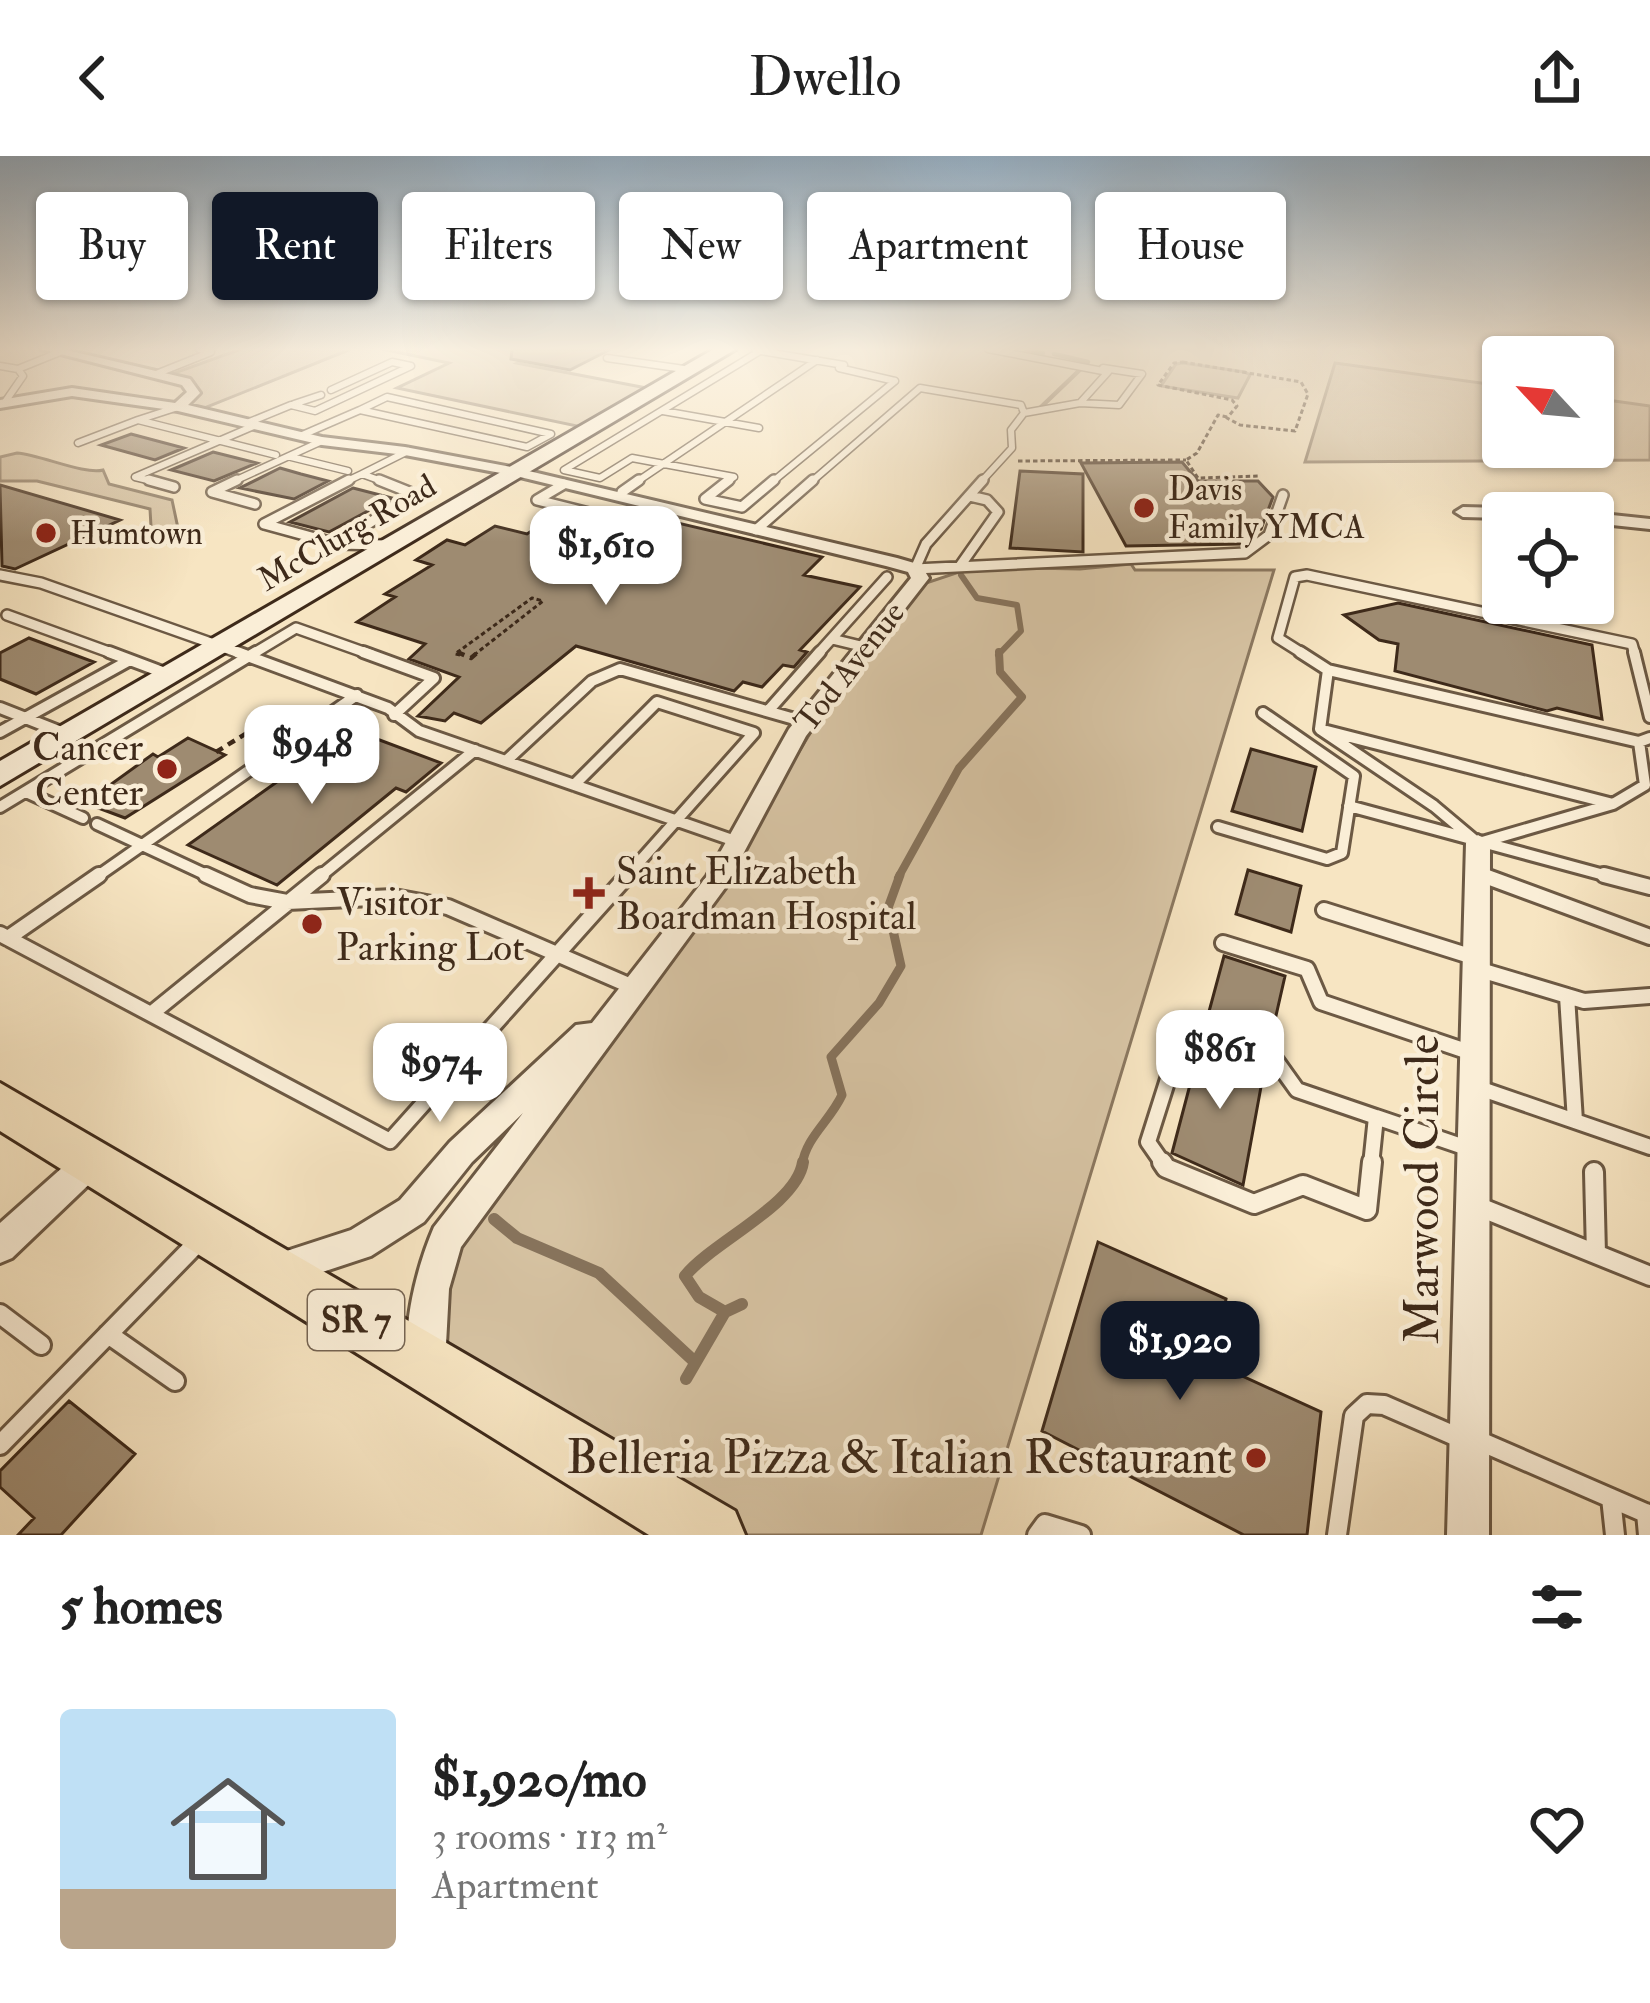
<!DOCTYPE html>
<html lang="en">
<head>
<meta charset="utf-8">
<style>
	:root { --surface:#fff; --page:#f6f6f6; --text:#222; --muted:#767676; --line:#e0e0e0; --accent:#111827 }
	body { margin:0; font-family:"IM FELL Double Pica",serif; background:var(--page); color:var(--text); height:100vh; display:flex; flex-direction:column; font-size:45px; white-space:nowrap }
	* { box-sizing:border-box; margin:0 }
	p { font-size:39px; color:var(--muted) }
	.icon { flex:none; width:66px; height:66px; fill:none; stroke:currentColor; stroke-width:2; stroke-linecap:round; stroke-linejoin:round }
	.map { position:relative; height:1379px; overflow:hidden }
	.sheet { display:flex; flex-direction:column; background:var(--surface); flex:1 }
	.sheet>* { flex:none }
	.banner { position:absolute; left:36px; top:36px; width:1578px; height:108px; display:flex; gap:24px }
	.needle { width:78px; rotate:296deg }
	.fabs { position:absolute; left:1482px; top:180px; display:grid; gap:24px }
	.fabs a { display:grid; place-items:center; width:132px; height:132px; border-radius:12px; background:var(--surface); box-shadow:0 3px 9px #0004; font-size:60px }
	.price { position:absolute; translate:-50% -102px; padding:0 27px; border-radius:24px; background:#fff; color:#222; font-size:39px; line-height:78px; filter:drop-shadow(0 3px 6px #0008) }
	.price::after { content:''; position:absolute; left:50%; top:72px; width:36px; height:27px; margin-left:-18px; background:inherit; clip-path:polygon(0 0,100% 0,50% 100%) }
	.price.selected { background:var(--accent); color:#fff }
	ul { padding:0; list-style:none }
	li { display:flex; align-items:center; gap:36px; height:300px; padding:0 60px }
	li+li { border-top:3px solid var(--line) }
	li span { display:grid; place-items:center; flex:none; width:336px; height:240px; border-radius:12px; color:#555 }
	li>.icon { margin-inline-start:auto }
	span .icon { width:144px; height:144px; fill:#fffc; stroke-width:1 }
	li b { font-size:51px }
	h2 { display:flex; justify-content:space-between; align-items:center; height:144px; padding:0 60px; font-size:51px }
	.pill { padding:0 42px; border-radius:12px; background:var(--surface); box-shadow:0 3px 9px #0004; font-size:42px; line-height:108px }
	.pill.selected { background:var(--accent); color:#fff }
	header { display:flex; justify-content:space-between; align-items:center; height:156px; padding:0 60px; background:var(--surface); font-size:54px; font-weight:600 }
	.map>svg:first-child { display:block }
</style>
</head>
<body>
<header><svg class="icon" aria-label="back" viewBox="0 0 24 24"><path d="M15 5l-7 7 7 7"/></svg>Dwello<svg class="icon" aria-label="share" viewBox="0 0 24 24"><path d="M12 15V3M7 8l5-5 5 5M5 13v7h14v-7"/></svg></header>
<div class="map">
<svg width="1650" height="1379" viewBox="0 0 1650 1379">
	<rect width="100%" height="100%" fill="#f7e5c2"/>
	<filter id="stains"><feTurbulence type="fractalNoise" baseFrequency=".00167" numOctaves="4"/><feColorMatrix values="0 0 0 0 .2 0 0 0 0 .09 0 0 0 0 .02 0 0 0 .5 -.17"/></filter>
	<radialGradient id="worn" r=".72"><stop offset=".6" stop-color="#630" stop-opacity="0"/><stop offset="1" stop-color="#630" stop-opacity=".3"/></radialGradient>
	<path fill="#d8c5a5" stroke="#8b7860" stroke-width="3" d="M241,193H351L197,255L178,251L192,231L166,220Z
		M382,193H544L517,207L657,234L591,273L397,232L449,207Z
		M1183,207L1245,216L1250,219L1238,242L1161,230L1176,208Z
		M1335,207L1503,230V291H1593V242L1650,250V304L1305,306Z
		M17,297C41,299 85,319 103,314L109,328L172,344L179,377L172,387L152,388L150,353L37,325H0V301Z
		M1131,408L1135,414H1274L981,1379H711L426,1207L458,1081L730,724L780,627L826,551L926,427L974,411L1080,413Z"/>
	<g fill="none" stroke-linecap="round" stroke-linejoin="round">
		<path stroke="#87745d" stroke-width="4.5" d="M1025,193L1043,197
			M1040,252L1088,206L1054,198"/>
		<path stroke="#87745d" stroke-width="6" d="M961,419L977,442L1017,449L1021,475L998,499"/>
		<path stroke="#87745d" stroke-width="8" d="M898,722L959,612L1022,541L1000,516L999,496"/>
		<path stroke="#87745d" stroke-width="9" d="M802,1009C806,981 830,965 842,939L831,901L879,847L901,810L888,752L900,719"/>
		<path stroke="#87745d" stroke-width="12" d="M494,1063L517,1082L599,1117L695,1206
			M725,1156L699,1141L685,1120C712,1086 797,1049 803,1006
			M686,1223L725,1156L742,1148"/>
	</g>
	<path fill="#9e8b71" stroke="#3e2a1a" stroke-width="3" d="M512,193H611L570,214L511,203Z
		M131,278L184,292L155,304L101,289Z
		M213,296L257,307L214,325L171,314Z
		M1182,306L1198,325H1258L1273,341L1261,373L1232,376L1240,388L1126,390L1081,307Z
		M280,312L301,318L328,325L294,343L240,332Z
		M1020,315L1083,318V396L1010,392Z
		M0,329L120,364L15,413L2,410Z
		M353,332L392,342L329,376L290,366Z
		M553,361L635,382L661,363L822,401L804,419L860,431L800,494L807,496L794,511L783,509L762,531L743,526L734,535L576,490L481,567L454,557L445,565L418,560L459,521L409,503L425,488L357,466L395,441L385,438L432,409L416,404L447,384L465,389L495,370L527,378Z
		M1398,447L1592,489L1602,563L1557,552L1547,555L1395,515L1398,488L1379,484L1344,459Z
		M29,482L94,506L36,538L0,523V497Z
		M343,579L370,589L377,583L441,607L406,636L396,632L277,729L188,689Z
		M188,582L225,599L125,662L85,647L153,598L158,601Z
		M1251,593L1316,611L1302,675L1232,655Z
		M1248,714L1301,730L1291,776L1236,758Z
		M1224,800L1285,820L1270,886L1207,863Z
		M1206,886L1265,909L1243,1029L1172,997L1201,887Z
		M1098,1086L1226,1143L1214,1207L1321,1256L1307,1379H1244L1042,1275Z
		M69,1245L135,1298L61,1379H18L34,1362L0,1331V1315Z"/>
	<g fill="none" stroke-linecap="round" stroke-linejoin="round">
		<defs>
			<path id="lane-far4" d="M755,194L844,209L839,212L895,225
				M607,202L691,214
				M0,210L18,213L23,220L5,246
				M18,213L60,196
				M156,218L211,196L199,193
				M387,241L551,278L527,291L360,254Z
				M1080,247L1119,249L1142,218L1103,212
				M294,248L321,239
				M178,251L138,264L276,299
				M663,255L759,272
				M247,267L291,249L315,255L411,210L392,206L331,234
				M300,280L360,254
				M78,287L138,264
				M291,301L348,315
				M160,327L135,321L256,269
				M230,327L322,285
				M343,327L362,318
				M387,327L362,318L408,295
				M635,327L817,204
				M725,327L734,321L632,302L600,322L564,314L760,195
				M771,327L895,225
				M810,327L920,232L1021,249L1024,257
				M980,327L1012,292L1011,274L1024,257L1080,247L1108,216L988,193"/>
			<path id="lane-far3" d="M149,324L174,331
				M237,324L212,336L255,348
				M729,324L705,343L742,351L774,324
				M983,324L926,388L915,413L1245,397L1269,379L1283,339
				M564,328L537,344L629,367L655,350
				M622,336L639,324
				M264,368L337,388L387,389
				M264,368L349,324
				M756,374L813,324
				M337,388L414,338L379,324
				M960,410L998,356L987,344L970,340
				M0,419L41,427L245,499
				M7,459L117,499
				M832,483L865,491
				M251,499L296,472L372,499
				M817,499L887,421
				M1305,499L1278,482L1295,421L1307,419L1632,488L1635,499"/>
			<path id="lane-far2" d="M109,496L170,519
				M237,496L388,552L419,575L738,686
				M363,496L434,522L394,559
				M1300,496L1328,514L1320,573L1434,650L1478,687
				M1634,496L1650,561
				M1328,514L1639,586
				M0,552L66,578
				M768,555L820,496
				M1327,575L1613,648
				M0,576L130,504
				M506,605L592,525L620,513L805,566
				M574,629L657,546L754,577L625,722
				M26,636L83,662
				M1349,650L1615,722
				M0,651L256,496
				M97,668L213,722
				M1218,671L1327,703L1342,697L1354,620L1263,557
				M1479,687L1613,648L1645,629L1639,586L1650,582
				M1478,717L1489,722
				M95,722L357,539
				M318,722L475,594"/>
			<path id="lane-far1" d="M206,719L250,739L287,746L394,741L448,751L633,831
				M1482,719L1650,781
				M1604,719L1650,731
				M1324,754L1473,801
				M0,778L390,985L628,719
				M8,782L99,719
				M1223,787L1307,813L1321,846L1472,897
				M1477,813L1584,845L1650,840
				M1567,840L1575,965
				M151,858L322,719
				M1479,932L1650,991
				M1376,961L1470,993
				M1164,1009L1148,986L1181,882L1206,874L1272,899L1297,934L1376,961
				M1371,1009L1376,961"/>
			<path id="lane" d="M1162,1006L1166,1012L1254,1048L1303,1029L1367,1054L1372,1006
				M1594,1016L1596,1098
				M1477,1050L1650,1120
				M0,1158L41,1189
				M108,1178L175,1225
				M1475,1283L1650,1359
				M0,1289L199,1085
				M1611,1342L1615,1379
				M1646,1357L1648,1379
				M1037,1379L1045,1368L1081,1379
				M1337,1379L1354,1260L1367,1248L1384,1249L1462,1283"/>
			<path id="street" d="M41,193H62L190,223L200,237L188,249L322,281L405,291L516,312L897,402L921,409L929,422L806,580L725,732L461,1091L449,1133L445,1207L439,1220L426,1226L413,1220C397,1182 418,1108 434,1071L523,957L472,1006L424,1066L371,1100L277,1131L265,1126L260,1114L265,1102L351,1074L400,1044L450,986L576,869L592,867L707,720L789,573L911,422L908,416L886,410L516,320L405,299L322,289L178,255L72,240L0,252V244L72,232L175,247L187,236L182,229Z
				M1503,352L1511,357H1503V362L1463,361L1455,356L1463,351Z
				M1593,357L1650,363V373L1593,367Z
				M1478,679L1490,687L1489,1379H1447L1466,687Z
				M92,990L103,995L108,1005L103,1015L12,1102L0,1107V1067L81,995Z"/>
			<path id="secondary" d="M714,193H736L0,630V605Z"/>
			<path id="primary" d="M0,927L735,1355L745,1379H649L0,975Z"/>
		</defs>
		<use href="#lane-far4" stroke="#6c5944" stroke-width="9"/>
		<use href="#lane-far3" stroke="#6c5944" stroke-width="14"/>
		<use href="#lane-far2" stroke="#6c5944" stroke-width="16"/>
		<use href="#lane-far1" stroke="#6c5944" stroke-width="20"/>
		<use href="#lane" stroke="#6c5944" stroke-width="24"/>
		<use href="#street" stroke="#6c5944" stroke-width="6"/>
		<use href="#secondary" stroke="#3e2a1a" stroke-width="6"/>
		<use href="#primary" stroke="#3e2a1a" stroke-width="6"/>
		<path stroke="#3e2a1a" stroke-width="3" stroke-dasharray="4.5 3" stroke-linecap="butt" d="M1183,206L1301,226L1308,238L1295,275L1240,269L1227,262L1237,250L1232,244L1158,229L1174,207Z
			M1227,261L1218,259L1197,297L1186,304L1198,322L1258,320
			M1018,305L1186,304
			M460,499L455,498L532,442L543,445L474,499"/>
		<path stroke="#3e2a1a" stroke-width="4.5" stroke-dasharray="8 6" stroke-linecap="butt" d="M457,496L471,502L478,496
			M216,596L255,572"/>
		<use href="#lane-far4" stroke="#faeed7" stroke-width="6"/>
		<use href="#lane-far3" stroke="#faeed7" stroke-width="9"/>
		<use href="#lane-far2" stroke="#faeed7" stroke-width="10"/>
		<use href="#lane-far1" stroke="#faeed7" stroke-width="14"/>
		<use href="#lane" stroke="#faeed7" stroke-width="18"/>
		<use href="#street" fill="#faeed7" fill-rule="evenodd"/>
		<use href="#secondary" fill="#faeed7" fill-rule="evenodd"/>
		<use href="#primary" fill="#f7e5c2" fill-rule="evenodd"/>
	</g>
	<linearGradient id="sky" x2="0" y2="1"><stop stop-color="#95aec2"/><stop offset="0.5" stop-color="#fbf3e4"/><stop offset="1" stop-color="#fbf3e4" stop-opacity="0"/></linearGradient>
	<rect width="1650" height="386" fill="url(#sky)"/>
	<g fill="#8f2418" stroke="#faeed7" stroke-width="4.5">
		<circle cx="1144" cy="352" r="12"/>
		<circle cx="46" cy="377" r="12"/>
		<circle cx="167" cy="613" r="12"/>
		<path d="M583 719h12v12h12v12h-12v12h-12v-12h-12v-12h12z"/>
		<circle cx="312" cy="768" r="12"/>
		<circle cx="1256" cy="1302" r="12"/>
	</g>
	<g text-anchor="middle" dominant-baseline="central" stroke-width="9" stroke-linejoin="round" paint-order="stroke">
		<g font-size="33" fill="#3e2a1a" stroke="#faeed7" text-anchor="start">
			<text x="1168" y="333">Davis<tspan x="1168" dy="38">Family YMCA</tspan></text>
			<text x="70" y="377">Humtown</text>
		</g>
		<g font-size="33" fill="#3e2a1a" stroke="#faeed7">
			<text transform="translate(347 377) rotate(-30)">McClurg Road</text>
			<text transform="translate(850 511) rotate(-52)">Tod Avenue</text>
		</g>
		<rect fill="#faeed7" stroke="#766553" stroke-width="3" x="308" y="1134" width="96" height="60" rx="9"/>
		<g font-size="36" font-weight="bold" fill="#3e2a1a">
			<text x="356" y="1164">SR 7</text>
		</g>
		<g font-size="39" fill="#3e2a1a" stroke="#faeed7" text-anchor="start">
			<text x="143" y="591" text-anchor="end">Cancer<tspan x="143" dy="45">Center</tspan></text>
			<text x="616" y="715">Saint Elizabeth<tspan x="616" dy="45">Boardman Hospital</tspan></text>
			<text x="336" y="746">Visitor<tspan x="336" dy="45">Parking Lot</tspan></text>
		</g>
		<g font-size="48" fill="#3e2a1a" stroke="#faeed7">
			<text transform="translate(1423 1033) rotate(-90)">Marwood Circle</text>
		</g>
		<g font-size="48" fill="#3e2a1a" stroke="#faeed7" text-anchor="end">
			<text x="1232" y="1302">Belleria Pizza &amp; Italian Restaurant</text>
		</g>
	</g>
	<rect width="100%" height="100%" filter="url(#stains)"/>
	<rect width="100%" height="100%" fill="url(#worn)"/>
</svg>
<div class="fabs">
<a><svg class="needle" viewBox="-14 -14 28 28"><path d="M0-13l5 13h-10z" fill="#e53935"/><path d="M0 13l5-13h-10z" fill="#767676"/></svg></a>
<a><svg class="icon" aria-label="locate" viewBox="0 0 24 24"><circle cx="12" cy="12" r="6"/><path d="M12 2v4M12 18v4M2 12h4M18 12h4"/></svg></a>
</div>
<b class="price" style="left:606px;top:452px">$1,610</b>
<b class="price" style="left:312px;top:651px">$948</b>
<b class="price" style="left:1220px;top:956px">$861</b>
<b class="price" style="left:440px;top:969px">$974</b>
<b class="price selected" style="left:1180px;top:1247px">$1,920</b>
<div class="banner">
<a class="pill">Buy</a>
<a class="pill selected">Rent</a>
<a class="pill">Filters</a>
<a class="pill">New</a>
<a class="pill">Apartment</a>
<a class="pill">House</a>
</div>
</div>
<section class="sheet">
<h2>5 homes<svg class="icon" aria-label="filters" viewBox="0 0 24 24"><path d="M4 7h16M4 17h16"/><circle cx="9" cy="7" r="2"/><circle cx="15" cy="17" r="2"/></svg></h2>
<ul>
<li><span style="background:linear-gradient(#bfe0f5 75%,#b9a48a 0)"><svg class="icon" aria-label="home" viewBox="0 0 24 24"><path d="M3 11l9-7 9 7M6 9v11h12V9"/></svg></span><div><b>$1,920/mo</b><p>3 rooms · 113 m²</p><p>Apartment</p></div><svg class="icon" aria-label="heart" viewBox="0 0 24 24"><path d="M12 20l-8-8c-3-5 5-10 8-4 3-6 11-1 8 4z"/></svg></li>
</ul>
</section>
</body>
</html>
